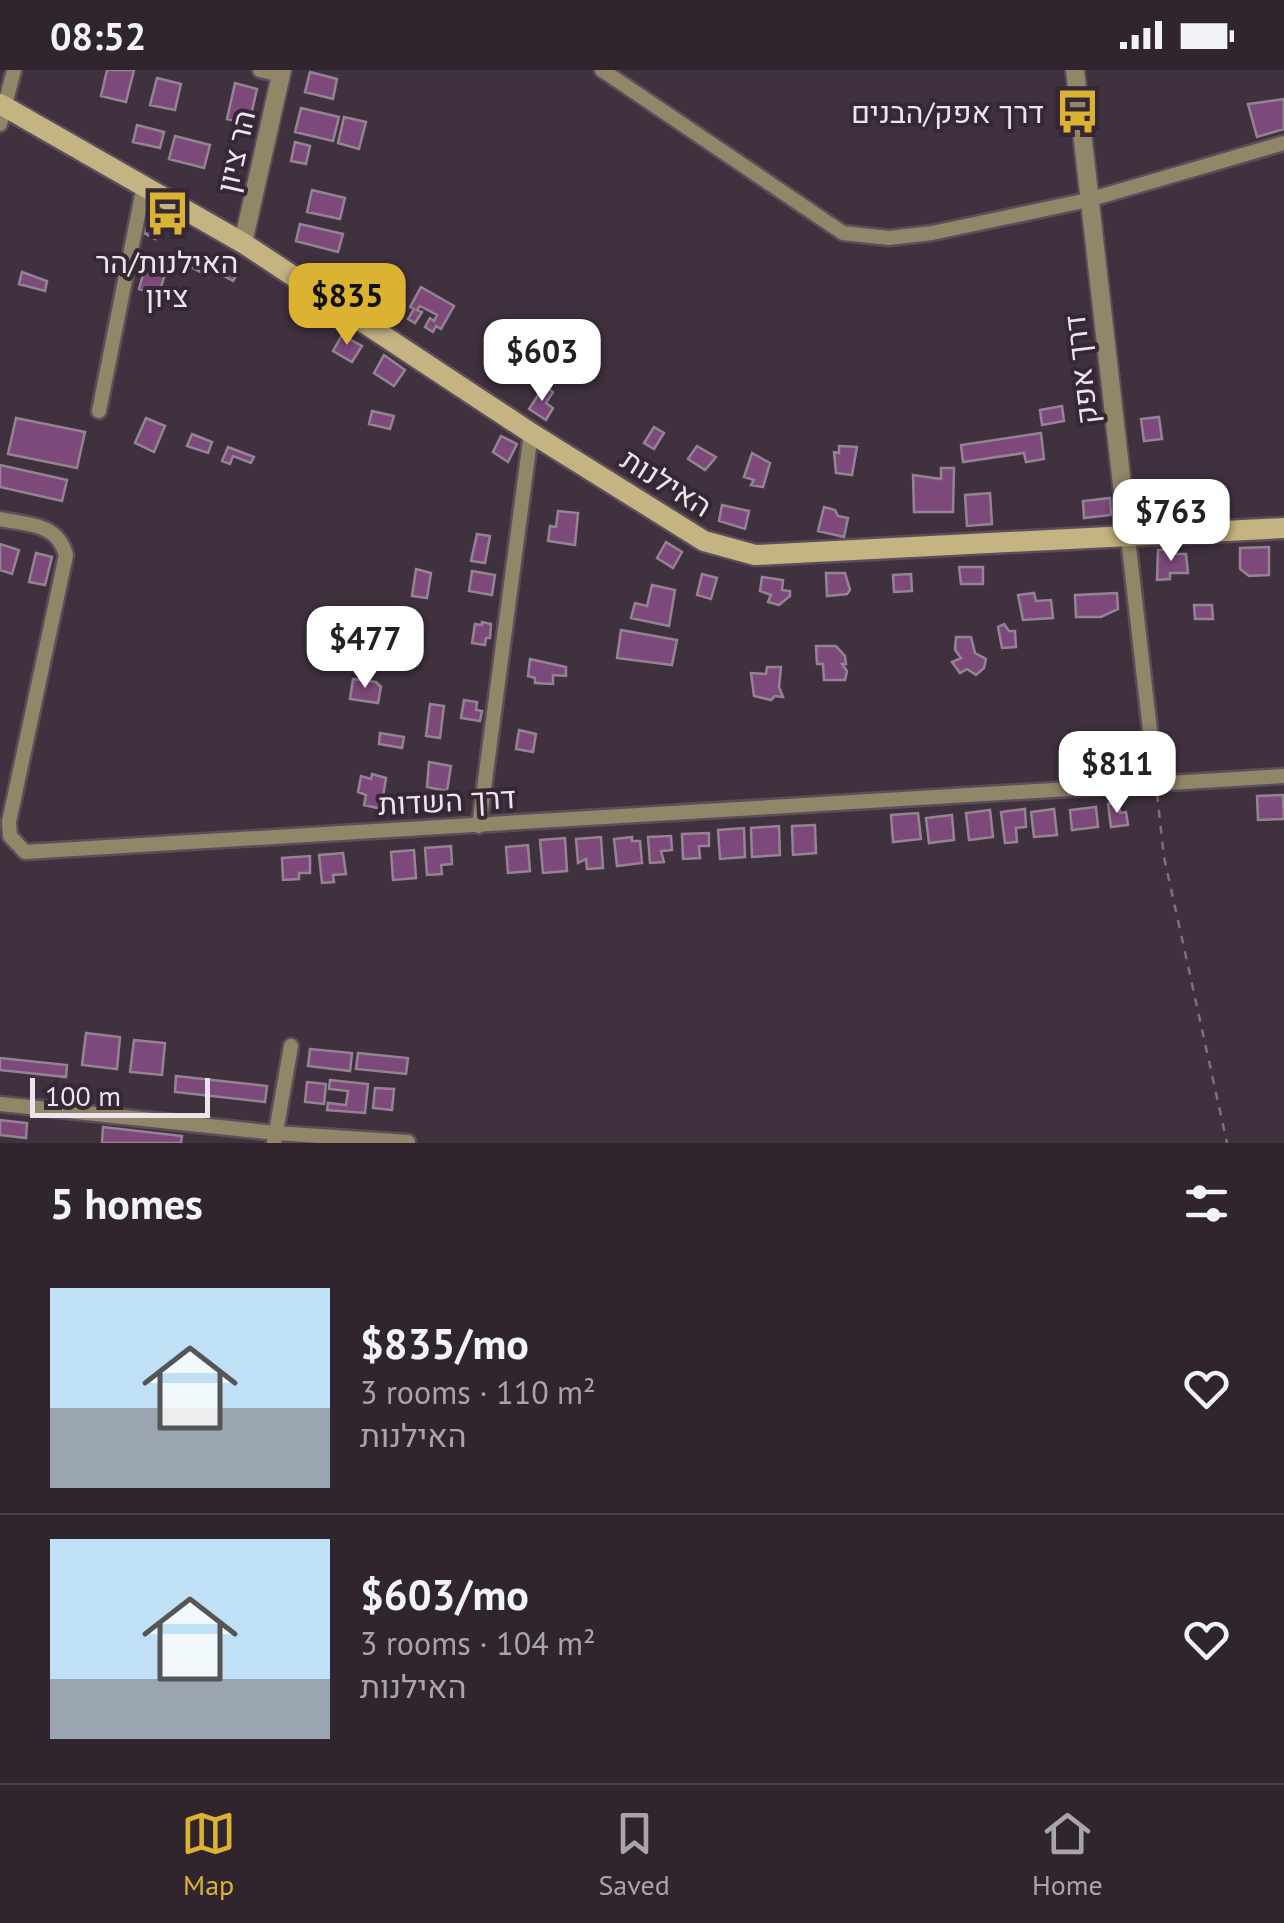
<!DOCTYPE html>
<html lang="en">
<head>
<meta charset="utf-8">
<style>
	:root { --surface:#30252f; --page:#3c313b; --text:#f1f3f6; --muted:#a8a5aa; --line:#4b424b; --accent:#dcb233 }
	body { margin:0; font-family:"PT Sans",Heebo,sans-serif; background:var(--page); color:var(--text); height:100vh; display:flex; flex-direction:column; font-size:38px; white-space:nowrap }
	* { box-sizing:border-box; margin:0 }
	p { font-size:32px; color:var(--muted) }
	.icon { flex:none; width:55px; height:55px; fill:none; stroke:currentColor; stroke-width:2; stroke-linecap:round; stroke-linejoin:round }
	.map { position:relative; height:1073px; overflow:hidden }
	.sheet { display:flex; flex-direction:column; background:var(--surface); flex:1 }
	.sheet>* { flex:none }
	.scale { position:absolute; left:30px; bottom:25px; width:180px; box-sizing:border-box; padding-left:10px; border:5px solid #ede3ec; border-top:0; font-size:28px; line-height:35px; white-space:nowrap; color:#ede3ec; -webkit-text-stroke:8px #352734; paint-order:stroke }
	.price { position:absolute; translate:-50% -85px; padding:0 22px; border-radius:20px; background:#fff; color:#222; font-size:32px; line-height:65px; filter:drop-shadow(0 2px 5px #0008) }
	.price::after { content:''; position:absolute; left:50%; top:60px; width:30px; height:22px; margin-left:-15px; background:inherit; clip-path:polygon(0 0,100% 0,50% 100%) }
	.price.current { background:var(--accent); color:#111 }
	ul { padding:0; list-style:none }
	li { display:flex; align-items:center; gap:30px; height:250px; padding:0 50px }
	li+li { border-top:2px solid var(--line) }
	li span { display:grid; place-items:center; flex:none; width:280px; height:200px; border-radius:0px; color:#555 }
	li>.icon { margin-inline-start:auto }
	span .icon { width:120px; height:120px; fill:#fffc; stroke-width:1 }
	li b { font-size:42px }
	h2 { display:flex; justify-content:space-between; align-items:center; height:120px; padding:0 50px; font-size:42px }
	.status { display:flex; justify-content:space-between; align-items:center; height:70px; padding:0 50px; background:var(--surface); direction:ltr }
	.status svg { height:28px; fill:currentColor }
	.menu { display:flex; justify-content:space-around; align-items:center; height:140px; border-top:2px solid var(--line); background:var(--surface); font-size:28px; color:var(--muted) }
	.menu a { display:grid; justify-items:center; gap:5px }
	.menu .current { color:var(--accent) }
	.map>svg:first-child { display:block }
</style>
</head>
<body>
<div class="status"><b>08:52</b><svg viewBox="0 0 49 12"><path d="M0 12V9h3v3zM5 12V6h3v6zM10 12V3h3v9zM15 12V0h3v12zM26 1h20v11H26zM47 4h2v5h-2z"/></svg></div>
<div class="map">
<svg width="1284" height="1073" viewBox="0 0 1284 1073">
	<rect width="100%" height="100%" fill="#40313f"/>
	<path fill="#7d497b" stroke="#948393" stroke-width="2.5" d="M107,0H134L126,32L101,26Z
		M310,2L337,9L333,29L305,22Z
		M157,8L181,14L175,40L150,35Z
		M235,13L257,19L249,54L227,49Z
		M1284,29V59L1257,67L1248,34Z
		M301,38L339,47L333,71L295,62Z
		M344,47L366,52L359,79L338,73Z
		M137,55L164,62L160,78L133,72Z
		M175,66L210,75L204,98L169,89Z
		M295,72L310,76L306,94L291,91Z
		M312,120L345,128L340,149L307,142Z
		M152,147L163,153L155,169L144,163Z
		M300,154L343,164L338,182L296,171Z
		M200,185L215,193L208,206L193,198Z
		M219,187L234,195L232,199L238,202L233,211L212,199Z
		M147,191L167,197L159,224L139,219Z
		M22,202L47,211L45,221L19,214Z
		M421,217L454,236L441,259L436,256L433,262L425,257L430,248L434,251L437,245L420,236L417,240L422,242L415,253L408,249L414,239L410,237Z
		M342,265L362,276L352,292L333,281Z
		M384,285L405,300L394,316L374,303Z
		M544,316L553,322L546,333L553,338L546,350L529,339Z
		M1062,336L1064,351L1042,355L1040,340Z
		M372,341L394,346L390,359L369,354Z
		M1159,347L1162,369L1144,371L1141,349Z
		M16,348L85,362L77,398L8,384Z
		M146,348L165,356L154,382L135,373Z
		M654,357L664,363L654,379L644,373Z
		M1041,363L1044,389L1026,392L1024,383L963,392L961,375Z
		M192,364L212,372L208,383L187,376Z
		M501,366L517,374L508,392L493,382Z
		M697,376L716,387L705,400L688,389Z
		M839,376L857,377L852,405L836,403L834,382L839,383Z
		M228,377L254,387L251,393L233,386L230,394L222,391Z
		M752,383L770,393L763,417L751,415L754,410L744,407Z
		M0,395L67,410L62,431L0,417Z
		M941,398H954L953,442H914L913,405L941,409Z
		M1178,414L1180,442L1161,444L1159,416Z
		M990,423L992,454L967,456L965,425Z
		M1110,428L1111,445L1084,448L1083,431Z
		M722,435L749,441L745,459L719,451Z
		M824,437L835,440L838,446L848,448L844,467L818,461Z
		M558,441L578,443L575,475L548,471L550,456L556,457Z
		M477,464L490,466L485,493L471,491Z
		M666,472L682,482L673,498L657,488Z
		M0,474L19,480L12,504L0,500Z
		M1269,477V505L1249,506L1240,499V478Z
		M1175,479V484H1186L1188,503H1170V509L1157,510L1158,480Z
		M36,483L52,487L45,515L29,512Z
		M959,497H983V514H961Z
		M416,499L431,503L427,528L412,526Z
		M472,501L495,505L492,525L469,521Z
		M826,503H845L850,520L847,524L827,526Z
		M702,504L717,508L711,529L697,525Z
		M911,504L912,521L894,522L893,505Z
		M762,507L783,510L782,520L790,521V526L779,535L768,532L771,525L760,521Z
		M652,515L675,520L669,556L631,548L635,533L647,536Z
		M1034,523L1036,531L1051,530L1053,548L1023,550L1018,525Z
		M1117,523L1118,539L1101,547H1076L1075,525Z
		M1194,535H1212L1213,549H1195Z
		M482,552L491,554L490,568H486L485,575L472,573L475,554L482,555Z
		M1004,554L1009,561H1015L1016,577L1002,578L998,557Z
		M621,560L677,570L672,595L617,588Z
		M956,567H971L975,583L986,589L984,598L976,605L967,599L960,603L952,592L961,588L955,580Z
		M816,576H836L845,586L846,594H842L847,601L845,610H824L823,594H817Z
		M530,589L566,597V606L553,605V614L535,613V608L528,606Z
		M767,597H781L779,617L783,627L775,626L771,630L754,626L751,603L766,604Z
		M353,609L376,612L381,617L378,633L350,629Z
		M464,630L477,632L476,640L482,641L480,651L461,648Z
		M430,634L444,636L440,668L426,666Z
		M519,660L536,664L533,682L516,679Z
		M380,663L404,667L402,678L379,674Z
		M429,692L451,696L447,721L427,717Z
		M372,704L386,708L381,739L364,735L366,725L358,722L361,706L371,709Z
		M1283,725L1284,749L1258,750L1257,726Z
		M1119,733L1120,743L1126,742L1128,755L1111,757L1108,734Z
		M1096,737L1098,757L1072,760L1070,740Z
		M1025,739L1026,757L1016,758L1017,772L1005,773L1001,742Z
		M1054,739L1057,765L1034,767L1031,742Z
		M990,740L993,767L969,770L966,743Z
		M918,743L921,769L893,772L891,745Z
		M952,745L954,770L929,773L926,748Z
		M815,755L816,783L793,785L792,756Z
		M779,756L780,785L752,787L751,758Z
		M744,758L745,787L720,789L718,760Z
		M709,763V776H699L700,788L683,789L682,764Z
		M671,766L672,780L661,781L664,792L650,793L648,767Z
		M601,767L603,798L587,799L586,789L578,793L576,769Z
		M632,767V771H640L642,793L617,796L614,769Z
		M565,768L567,801L543,803L540,770Z
		M528,775L530,801L508,803L506,777Z
		M451,776L452,794L441,795L442,804L427,805L425,778Z
		M414,780L416,808L393,810L391,782Z
		M343,783L346,804L333,805L334,812L322,813L319,785Z
		M310,786V803H299V809L283,810L282,788Z
		M86,963L120,967L117,999L82,995Z
		M134,970L165,973L162,1005L130,1002Z
		M310,979L352,983L350,1001L308,996Z
		M358,983L408,988L406,1004L356,999Z
		M0,988L67,995L66,1007L0,1000Z
		M176,1006L267,1016L265,1032L175,1022Z
		M330,1010L368,1014L365,1043L327,1040L328,1033L346,1035L348,1021L329,1019Z
		M307,1012L326,1014L324,1034L305,1032Z
		M375,1018L394,1019L392,1040L373,1038Z
		M0,1050L27,1053L26,1068L0,1065Z
		M103,1057L182,1066L181,1073H102Z"/>
	<g fill="none" stroke-linecap="round" stroke-linejoin="round">
		<defs>
			<path id="minor" d="M260,0L281,5
				M602,0L843,163L889,168L932,163L1088,130L1284,73
				M0,54L14,0
				M99,341L144,115
				M0,449C29,455 57,453 66,485L9,752L10,766L25,782L1284,706
				M1128,468L1156,713
				M479,756L531,363
				M0,1034L276,1063L408,1072
				M274,1073L291,976"/>
			<path id="tertiary" d="M1075,0L1128,468
				M243,173L282,0"/>
			<path id="secondary" d="M0,34L243,173L531,363L704,471L755,485L1284,458"/>
		</defs>
		<use href="#minor" stroke="#5c4d5b" stroke-width="19"/>
		<use href="#tertiary" stroke="#5c4d5b" stroke-width="22"/>
		<use href="#secondary" stroke="#5c4d5b" stroke-width="25"/>
		<path stroke="#7e717d" stroke-width="2.5" stroke-dasharray="8 8" stroke-linecap="butt" d="M1157,724L1164,787L1227,1073"/>
		<use href="#minor" stroke="#928668" stroke-width="14"/>
		<use href="#tertiary" stroke="#928668" stroke-width="18"/>
		<use href="#secondary" stroke="#c5b382" stroke-width="20"/>
	</g>
	<defs>
		<symbol id="bus-bare" viewBox="-9 -9 18 18"><path d="M-5-6H5V4H4V6H2V4H-2V6H-4V4H-5ZM-3.5-4V0h7V-4ZM-3.5 1.2v1.5H-2V1.2ZM2 1.2v1.5H3.5V1.2Z" fill="#dcb233" stroke="#352734" stroke-width="2.5" paint-order="stroke"/></symbol>
	</defs>
	<g fill-rule="evenodd">
		<use href="#bus-bare" x="1046" y="10" width="63" height="63"/>
		<use href="#bus-bare" x="136" y="112" width="63" height="63"/>
	</g>
	<g text-anchor="middle" dominant-baseline="central" stroke-width="8" stroke-linejoin="round" paint-order="stroke">
		<g font-size="30" fill="#ede3ec" stroke="#352734" text-anchor="end">
			<text x="1044" y="41">דרך אפק/הבנים</text>
			<text x="167" y="191" text-anchor="middle">האילנות/הר<tspan x="167" dy="34">ציון</tspan></text>
		</g>
		<g font-size="30" fill="#ede3ec" stroke="#352734">
			<text transform="translate(235 81) rotate(-77)">הר ציון</text>
			<text transform="translate(1080 300) rotate(-97)">דרך אפק</text>
			<text transform="translate(667 412) rotate(32)">האילנות</text>
			<text transform="translate(447 730) rotate(-3)">דרך השדות</text>
		</g>
	</g>
</svg>
<div class="scale">100 m</div>
<b class="price current" style="left:347px;top:278px">$835</b>
<b class="price" style="left:542px;top:334px">$603</b>
<b class="price" style="left:1171px;top:494px">$763</b>
<b class="price" style="left:365px;top:621px">$477</b>
<b class="price" style="left:1117px;top:746px">$811</b>
</div>
<section class="sheet">
<h2>5 homes<svg class="icon" aria-label="filters" viewBox="0 0 24 24"><path d="M4 7h16M4 17h16"/><circle cx="9" cy="7" r="2"/><circle cx="15" cy="17" r="2"/></svg></h2>
<ul>
<li><span style="background:linear-gradient(#bfe0f5 60%,#9aa5b1 0)"><svg class="icon" aria-label="home" viewBox="0 0 24 24"><path d="M3 11l9-7 9 7M6 9v11h12V9"/></svg></span><div><b>$835/mo</b><p>3 rooms · 110 m²</p><p>האילנות</p></div><svg class="icon" aria-label="heart" viewBox="0 0 24 24"><path d="M12 20l-8-8c-3-5 5-10 8-4 3-6 11-1 8 4z"/></svg></li>
<li><span style="background:linear-gradient(#bfe0f5 70%,#9aa5b1 0)"><svg class="icon" aria-label="home" viewBox="0 0 24 24"><path d="M3 11l9-7 9 7M6 9v11h12V9"/></svg></span><div><b>$603/mo</b><p>3 rooms · 104 m²</p><p>האילנות</p></div><svg class="icon" aria-label="heart" viewBox="0 0 24 24"><path d="M12 20l-8-8c-3-5 5-10 8-4 3-6 11-1 8 4z"/></svg></li>
</ul>
</section>
<nav class="menu">
<a class="current"><svg class="icon" aria-label="map" viewBox="0 0 24 24"><path d="M3 6l6-2 6 2 6-2v14l-6 2-6-2-6 2zM9 4v14M15 6v14"/></svg>Map</a>
<a><svg class="icon" aria-label="saved" viewBox="0 0 24 24"><path d="M7 4h10v16l-5-4-5 4z"/></svg>Saved</a>
<a><svg class="icon" aria-label="home" viewBox="0 0 24 24"><path d="M3 11l9-7 9 7M6 9v11h12V9"/></svg>Home</a>
</nav>
</body>
</html>
